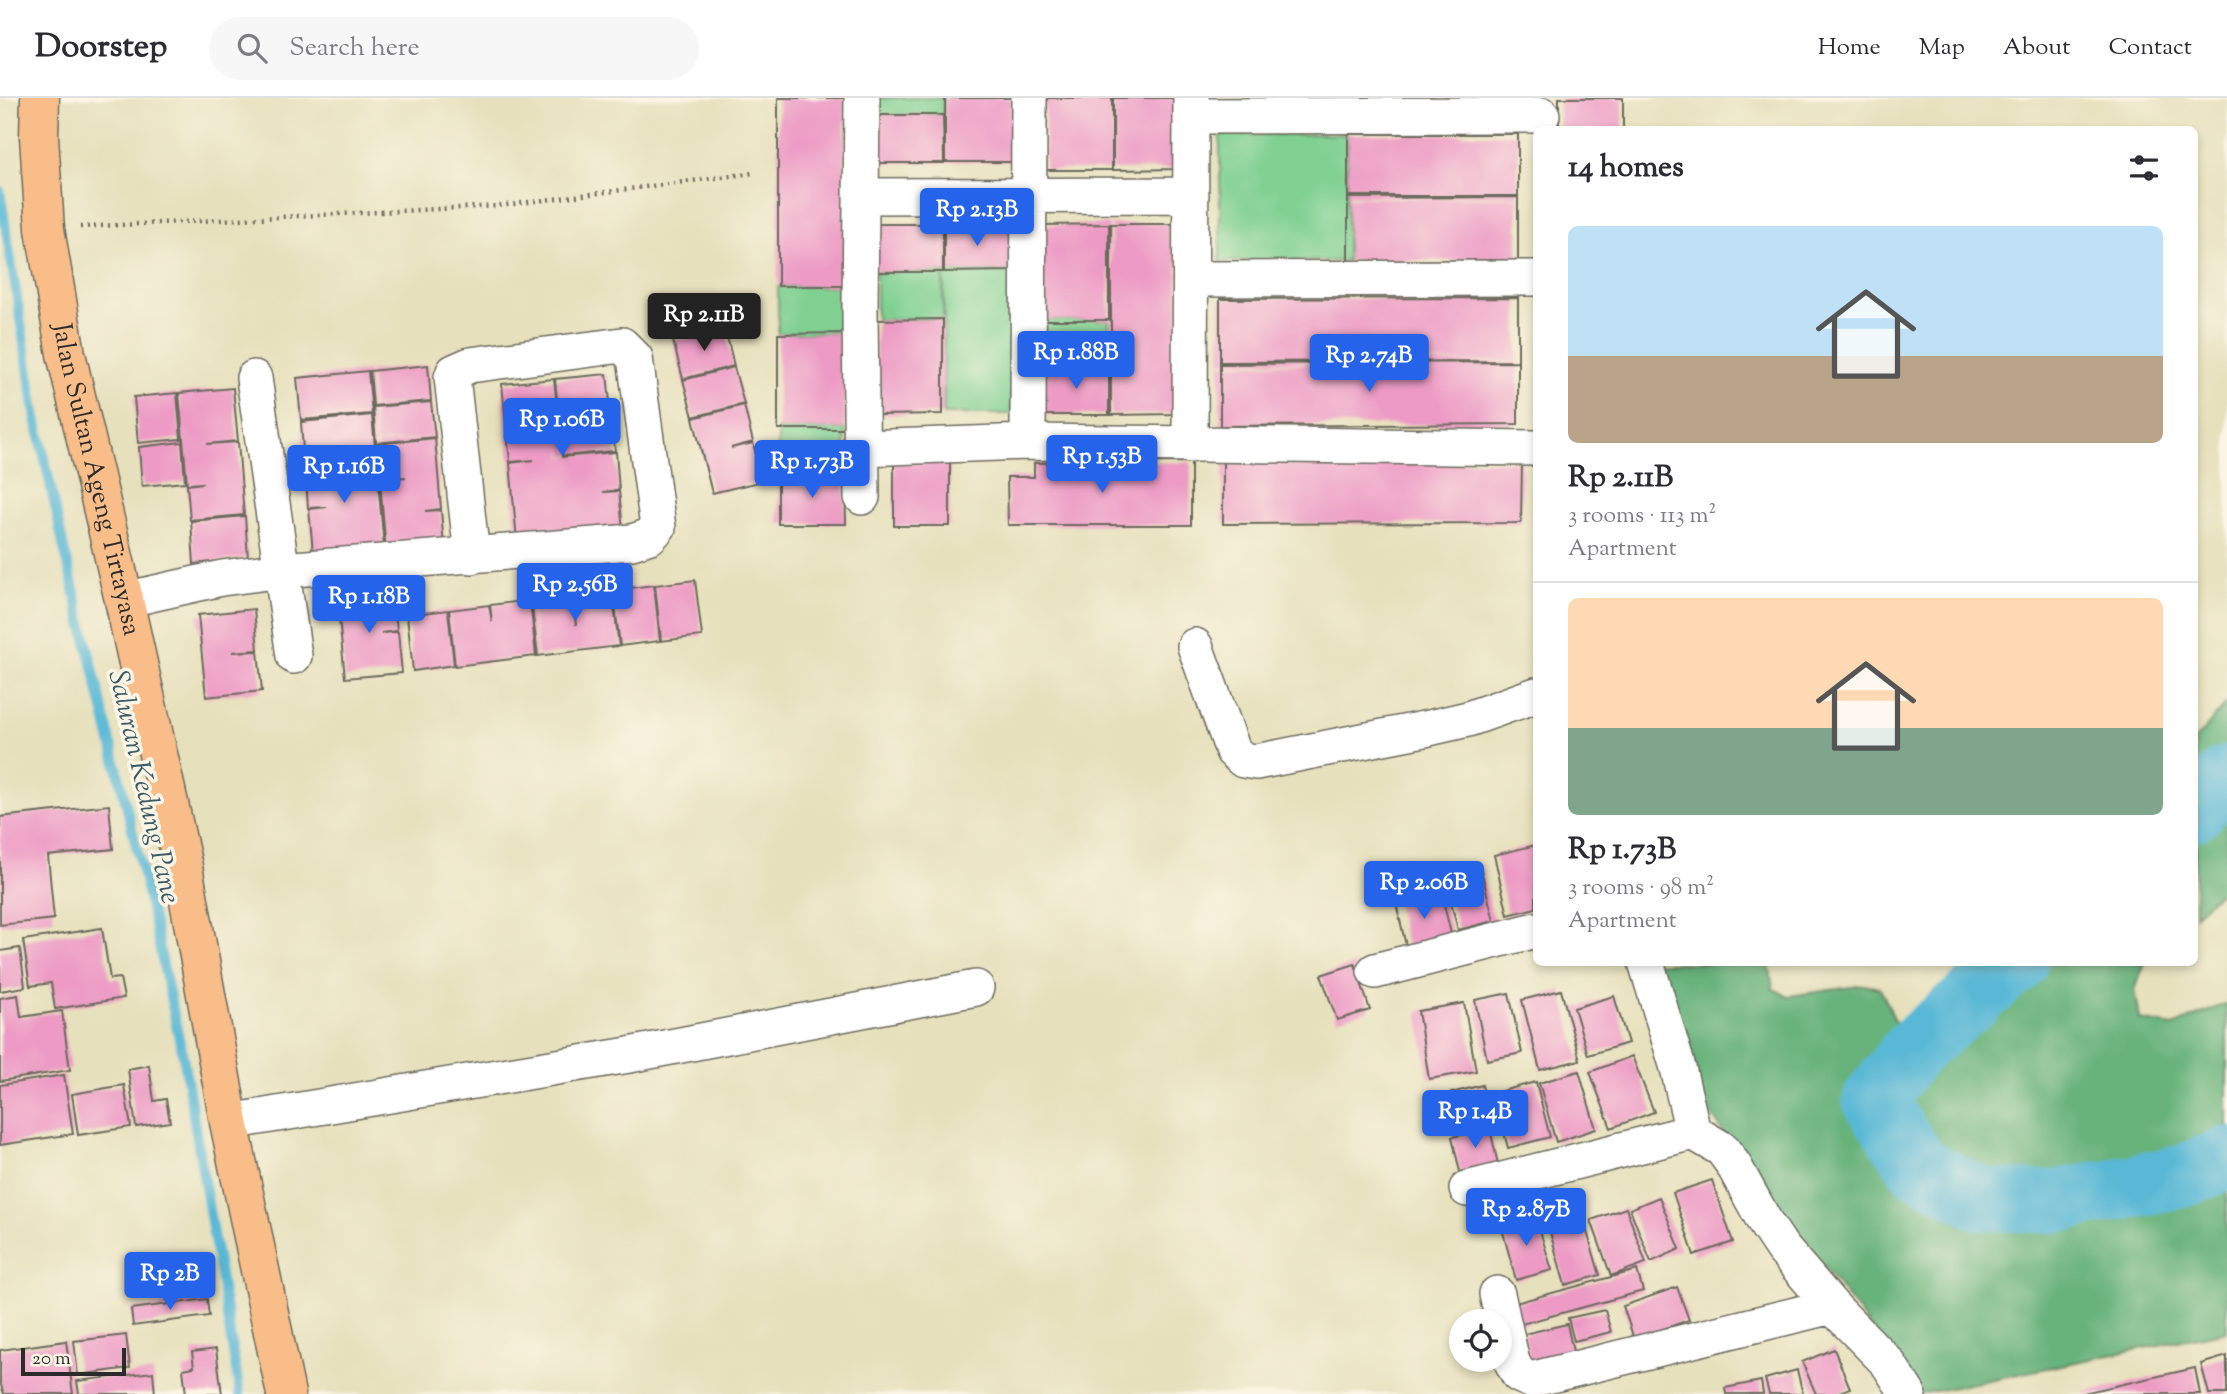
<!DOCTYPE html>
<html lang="en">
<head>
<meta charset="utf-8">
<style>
	:root { --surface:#fff; --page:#f7f7f7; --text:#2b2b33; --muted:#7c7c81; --line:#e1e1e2; --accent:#2563eb }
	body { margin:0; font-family:"Sorts Mill Goudy",serif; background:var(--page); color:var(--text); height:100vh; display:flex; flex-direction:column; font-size:26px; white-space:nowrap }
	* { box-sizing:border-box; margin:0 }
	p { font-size:23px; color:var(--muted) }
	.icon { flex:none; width:38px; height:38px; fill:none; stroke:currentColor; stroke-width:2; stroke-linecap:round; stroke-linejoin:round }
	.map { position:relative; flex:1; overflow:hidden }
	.side { position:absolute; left:1533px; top:28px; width:665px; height:840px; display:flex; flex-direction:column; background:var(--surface); border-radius:10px; box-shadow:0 4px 10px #0003 }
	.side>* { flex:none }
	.buttons { position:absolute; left:1449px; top:1211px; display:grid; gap:14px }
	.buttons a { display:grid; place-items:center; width:63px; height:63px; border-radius:50%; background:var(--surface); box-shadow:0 4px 10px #0003; font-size:35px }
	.scale { position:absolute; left:21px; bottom:18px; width:105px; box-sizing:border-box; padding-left:7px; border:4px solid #2b2b2b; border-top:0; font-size:19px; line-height:24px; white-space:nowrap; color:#2b2b2b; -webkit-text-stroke:5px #fcf5e5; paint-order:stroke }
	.price { position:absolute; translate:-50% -60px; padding:0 16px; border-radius:7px; background:var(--accent); color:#fff; font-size:23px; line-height:46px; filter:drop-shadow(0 2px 4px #0008) }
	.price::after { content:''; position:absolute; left:50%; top:42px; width:21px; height:16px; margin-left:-10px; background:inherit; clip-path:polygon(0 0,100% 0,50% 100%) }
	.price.selected { background:#222; color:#fff }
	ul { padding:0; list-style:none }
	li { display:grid; align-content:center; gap:14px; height:371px; padding:0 35px }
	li+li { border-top:2px solid var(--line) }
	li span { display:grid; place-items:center; height:217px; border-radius:10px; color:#555 }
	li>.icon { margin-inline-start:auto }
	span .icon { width:126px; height:126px; fill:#fffc; stroke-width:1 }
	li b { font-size:30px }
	h2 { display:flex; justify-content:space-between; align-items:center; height:84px; padding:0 35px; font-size:30px }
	header { display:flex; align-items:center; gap:42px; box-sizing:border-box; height:98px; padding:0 35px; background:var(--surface); border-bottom:2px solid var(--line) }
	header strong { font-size:33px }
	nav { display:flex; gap:38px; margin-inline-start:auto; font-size:24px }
	.search { width:490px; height:63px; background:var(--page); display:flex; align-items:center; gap:18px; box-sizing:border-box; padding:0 24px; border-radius:38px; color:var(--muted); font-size:26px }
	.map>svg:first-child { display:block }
</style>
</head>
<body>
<header>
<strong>Doorstep</strong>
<div class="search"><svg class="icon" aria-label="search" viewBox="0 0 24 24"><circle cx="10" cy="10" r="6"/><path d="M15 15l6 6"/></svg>Search here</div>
<nav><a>Home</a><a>Map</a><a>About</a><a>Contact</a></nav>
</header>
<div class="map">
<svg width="2227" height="1296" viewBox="0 0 2227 1296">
	<rect width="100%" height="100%" fill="#fcf5e5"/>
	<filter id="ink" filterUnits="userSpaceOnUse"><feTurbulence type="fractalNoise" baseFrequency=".0143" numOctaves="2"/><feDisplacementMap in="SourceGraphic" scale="14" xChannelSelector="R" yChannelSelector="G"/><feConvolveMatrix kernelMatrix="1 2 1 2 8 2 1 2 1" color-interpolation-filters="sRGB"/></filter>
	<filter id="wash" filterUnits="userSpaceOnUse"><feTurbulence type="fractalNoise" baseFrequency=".00686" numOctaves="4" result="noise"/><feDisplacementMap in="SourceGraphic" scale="28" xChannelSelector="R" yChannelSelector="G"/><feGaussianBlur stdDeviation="1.57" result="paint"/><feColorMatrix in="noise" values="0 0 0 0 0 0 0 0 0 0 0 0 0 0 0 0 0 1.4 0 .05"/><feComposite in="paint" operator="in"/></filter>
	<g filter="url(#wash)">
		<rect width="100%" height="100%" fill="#e6e0bc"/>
		<path fill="#7fd091" stroke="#557e5e" stroke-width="2" d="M876,0H943V17H876Z
			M1347,36V163H1220V37Z
			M1011,173V316H944V174Z
			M876,174H943V221L876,222Z
			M778,188H846L845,235L778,236Z
			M1042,222H1109V269L1042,270Z
			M778,331H845V378L778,379Z"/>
		<path fill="#67b27b" stroke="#496e53" stroke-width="2" d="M2227,605V660L2195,693V642Z
			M2227,698V788L2195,816V730Z
			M1657,865H1769L1773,891L1788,898L1865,887L1880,890L1904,942L1858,1001L1911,1079L1977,1114L2054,1117L2188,1091L2227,1074V1233L1921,1296L1731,1047L1681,968Z
			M2037,865H2145L2135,890L2140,922L2173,928L2227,905V1046L2181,1065L2052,1091L1984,1088L1928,1059L1890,1002L1923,960Z"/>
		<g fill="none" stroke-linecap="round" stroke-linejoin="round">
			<path stroke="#58b8d6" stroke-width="10" d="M0,93L36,320L63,446L146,789L184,963L240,1296"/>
			<path stroke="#58b8d6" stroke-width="63" d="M2194,712L2227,679
				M2017,864L1913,951L1874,1002L1919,1069L1980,1101L2053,1104L2184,1078L2227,1060"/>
		</g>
		<g id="blocks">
			<path fill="#ed9bc5" d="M778,0H845L846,188H778Z
				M945,0H1012V64H945Z
				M1045,0H1112V72H1045Z
				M1113,0H1181V71L1113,72Z
				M1559,0H1623V32H1559Z
				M876,17H943L944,65H876Z
				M1348,36H1518V98H1348Z
				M1518,99V162L1348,163V100Z
				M876,126H943V174H876Z
				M944,126H1011V173L944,174Z
				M1109,126V222H1042V127Z
				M1111,126H1178V316L1111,317Z
				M1518,200V263L1220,264V201Z
				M943,221V316L876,317V222Z
				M725,230L734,268L683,281L673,243Z
				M845,235V331H778V236Z
				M1518,264V326L1220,328V266Z
				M428,267L431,303L373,308L370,273Z
				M734,269L744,306L693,319L683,282Z
				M1109,269V317H1042V270Z
				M368,273L372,316L301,322L297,280Z
				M607,276L611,314L595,316L611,315L615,353L563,358L561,347L562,359L616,354L619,392L603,394L619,393L623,432L517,443L510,365L534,362L510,364L502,286L554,281L558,319L542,322L559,320L555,281Z
				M233,290L238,343L207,346L238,344L244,417L190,422L187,387L203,385L187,386L179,295Z
				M177,295L181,341L138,345L134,299Z
				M431,304L435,339L376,345L373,309Z
				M744,307L753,344L731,350L753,345L763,383L712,395L693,320Z
				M372,317L376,360L304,366L301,324Z
				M435,340L441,411L425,413L441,412L444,448L386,454L380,382L406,379L380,380L377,346Z
				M182,344L185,384L142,388L139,349Z
				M376,361L384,448L313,454L309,411L327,409L308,410L305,367Z
				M1522,363L1521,425L1223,426V364Z
				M1191,364V427H1008L1007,379H1034V365Z
				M894,365H950V428H894Z
				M845,378L846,426H778V379Z
				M245,418L248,460L194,466L191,423Z
				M695,482L702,538L661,543L655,487Z
				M654,487L660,543L620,548L613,492Z
				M612,492L619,548L538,558L531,502L571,497L576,527L573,497Z
				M393,493L397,533L381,535L398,534L402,575L345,580L337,499Z
				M530,502L536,558L455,568L449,512L489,507L492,524L490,507Z
				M254,511L258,552L232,554L258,553L262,593L206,599L198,517Z
				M448,512L454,567L413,573L407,517Z
				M109,707L113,751L48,758L54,821L0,827V719Z
				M1536,747V810L1508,817L1494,757Z
				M1480,768L1494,823L1458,832L1444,777Z
				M1440,790L1453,844L1408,856L1395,801Z
				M102,830L110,881L120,880L124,900L55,911L51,885L30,888L23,842Z
				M20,850L25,889L0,893V853Z
				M1355,866L1370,912L1337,922L1321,877Z
				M1561,892L1580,962L1540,972L1522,902Z
				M1509,895L1522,955L1487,962L1475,902Z
				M18,897L21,919L62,913L70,972L0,983V900Z
				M1614,898L1628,945L1588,957L1574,910Z
				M1464,905L1476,973L1429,981L1418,913Z
				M1632,958L1654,1014L1611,1030L1590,974Z
				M149,967L154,1003L166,1001L170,1024L136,1029L128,971Z
				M1579,973L1596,1031L1556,1044L1539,985Z
				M64,977L73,1036L0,1047V987Z
				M1536,984L1550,1039L1508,1050L1494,995Z
				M124,987L131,1029L78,1037L72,996Z
				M1482,987L1490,1021L1453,1031L1444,997Z
				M1490,1031L1498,1066L1460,1074L1452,1039Z
				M1712,1082L1733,1144L1694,1157L1673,1095Z
				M1659,1099L1680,1151L1651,1164L1630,1111Z
				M1626,1110L1646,1165L1611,1178L1591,1122Z
				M1535,1117L1552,1172L1516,1182L1501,1127Z
				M1582,1117L1600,1177L1565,1187L1548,1127Z
				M1637,1172L1643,1193L1514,1228L1508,1207Z
				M1677,1189L1689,1222L1634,1241L1623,1208Z
				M207,1201L209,1218L133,1228L131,1211Z
				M1605,1212L1611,1234L1574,1243L1568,1220Z
				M1567,1226L1574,1258L1531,1267L1524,1236Z
				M126,1237L130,1270L78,1277L74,1243Z
				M66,1243L73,1296H4L0,1284V1252Z
				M216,1251L222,1296H186L183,1271L194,1269L192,1254Z
				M1834,1251L1850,1290L1835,1296H1816L1802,1264Z
				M2227,1258V1296H2209L2201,1266Z
				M2195,1270L2200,1296H2084L2083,1295Z
				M1797,1272L1803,1296H1769L1765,1281Z
				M153,1274L155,1296H79L77,1283Z
				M1761,1283L1763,1296H1726L1725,1290Z"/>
		</g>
	</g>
	<g filter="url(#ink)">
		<use href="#blocks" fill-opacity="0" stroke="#6c6a5e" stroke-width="2"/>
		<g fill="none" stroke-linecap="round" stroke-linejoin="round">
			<defs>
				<path id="minor" d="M862,0L860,212L862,399
					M1191,18L1542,17
					M862,98L1191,97
					M1191,181L1536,180
					M254,280L294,558
					M1028,344L1029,0
					M1190,347L1191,0
					M862,350L1028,344L1536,350
					M124,502L222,480L282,472L632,444L650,438L658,429L635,260L622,247L470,267L454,274L452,279L472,458
					M1195,548L1233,653L1243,662L1256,664L1429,630L1468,621L1536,597
					M1646,864L1678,970L1693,1034L1722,1051L1733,1066L1766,1126L1782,1150L1832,1208L1888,1265L1908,1296
					M1375,873L1536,832
					M229,1024L629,957L976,890
					M1467,1091L1693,1034
					M1497,1196L1512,1264L1519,1277L1530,1282L1832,1208"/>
				<g id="major">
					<path id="s1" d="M40,0L39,39L45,131L66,256L124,502L183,769L229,1024L286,1296"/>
				</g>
			</defs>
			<use href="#minor" stroke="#6c6a5e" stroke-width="38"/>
			<use href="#major" stroke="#6c6a5e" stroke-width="41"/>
			<path stroke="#6c6a5e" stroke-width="4.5" stroke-dasharray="2 5" stroke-linecap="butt" d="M80,129L498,108L753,75"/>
			<use href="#minor" stroke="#fff" stroke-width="35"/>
			<use href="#major" stroke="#f8bd89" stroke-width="38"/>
		</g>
	</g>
	<g text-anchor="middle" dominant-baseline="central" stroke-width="7" stroke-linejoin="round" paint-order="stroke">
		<g font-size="26" fill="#2b2b2b" stroke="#fcf5e5">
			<text stroke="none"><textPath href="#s1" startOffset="387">Jalan Sultan Ageng Tirtayasa</textPath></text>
		</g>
		<g font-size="28" font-style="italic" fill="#3b5c67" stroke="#fcf5e5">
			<text transform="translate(143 689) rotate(77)">Saluran Kedung Pane</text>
		</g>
	</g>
</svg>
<div class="buttons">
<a><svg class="icon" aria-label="locate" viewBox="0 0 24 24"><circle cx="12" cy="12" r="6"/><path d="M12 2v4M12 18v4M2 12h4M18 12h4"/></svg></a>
</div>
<div class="scale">20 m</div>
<b class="price" style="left:977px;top:150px">Rp 2.13B</b>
<b class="price selected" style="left:704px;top:255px">Rp 2.11B</b>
<b class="price" style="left:1076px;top:293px">Rp 1.88B</b>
<b class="price" style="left:1369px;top:296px">Rp 2.74B</b>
<b class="price" style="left:562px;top:360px">Rp 1.06B</b>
<b class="price" style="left:1102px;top:397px">Rp 1.53B</b>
<b class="price" style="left:812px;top:402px">Rp 1.73B</b>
<b class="price" style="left:344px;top:407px">Rp 1.16B</b>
<b class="price" style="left:575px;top:525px">Rp 2.56B</b>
<b class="price" style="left:369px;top:537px">Rp 1.18B</b>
<b class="price" style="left:1424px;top:823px">Rp 2.06B</b>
<b class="price" style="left:1475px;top:1052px">Rp 1.4B</b>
<b class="price" style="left:1526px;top:1150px">Rp 2.87B</b>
<b class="price" style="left:170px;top:1214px">Rp 2B</b>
<section class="side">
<h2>14 homes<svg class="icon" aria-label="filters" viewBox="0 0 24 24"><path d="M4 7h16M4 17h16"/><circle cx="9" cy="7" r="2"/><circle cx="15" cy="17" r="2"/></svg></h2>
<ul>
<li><span style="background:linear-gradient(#bfe0f5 60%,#b9a48a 0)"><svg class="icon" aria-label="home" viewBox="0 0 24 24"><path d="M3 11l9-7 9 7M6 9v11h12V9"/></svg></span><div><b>Rp 2.11B</b><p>3 rooms · 113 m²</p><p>Apartment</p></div></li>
<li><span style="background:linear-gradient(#ffd9b3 60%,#7fa58c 0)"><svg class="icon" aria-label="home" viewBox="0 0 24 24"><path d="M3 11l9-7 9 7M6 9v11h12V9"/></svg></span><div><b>Rp 1.73B</b><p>3 rooms · 98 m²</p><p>Apartment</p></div></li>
</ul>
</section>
</div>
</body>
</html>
